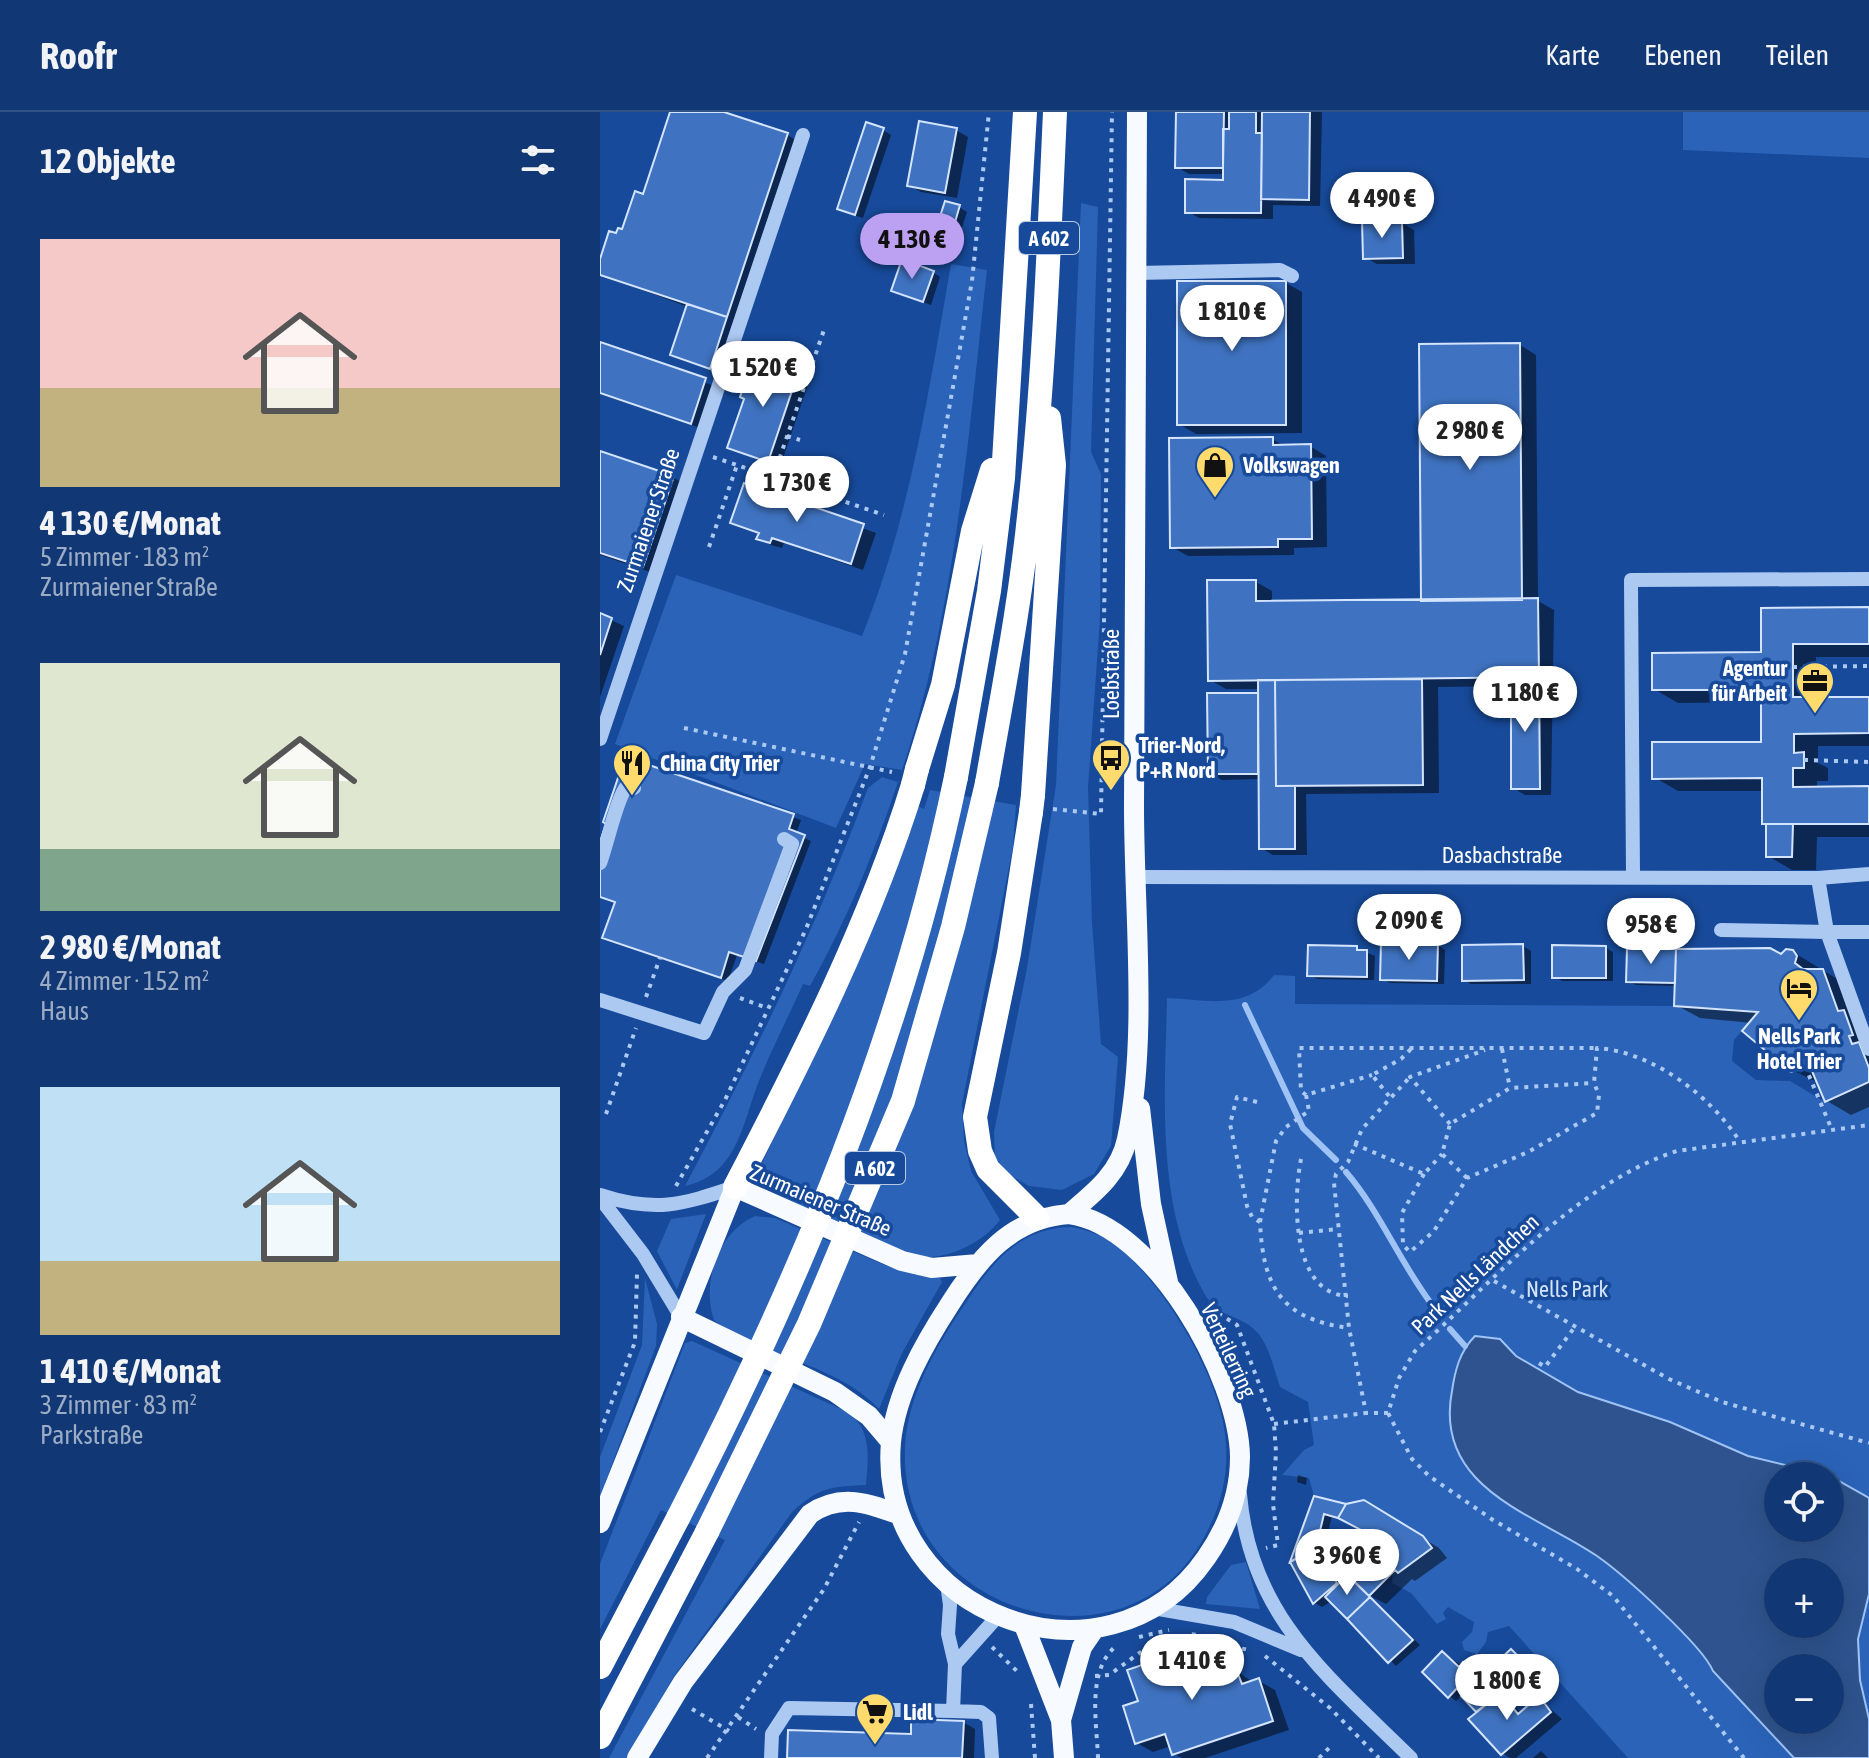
<!DOCTYPE html>
<html lang="de">
<head>
<meta charset="utf-8">
<style>
	:root { --surface:#113874; --page:#1a3f79; --text:#f1f3f6; --muted:#9cacc5; --line:#305286; --accent:#bca0f2 }
	body { margin:0; font-family:"Asap Condensed",sans-serif; background:var(--page); color:var(--text); height:100vh; display:flex; flex-direction:column; font-size:30px; white-space:nowrap }
	* { box-sizing:border-box; margin:0 }
	p { font-size:26px; color:var(--muted) }
	.icon { flex:none; width:44px; height:44px; fill:none; stroke:currentColor; stroke-width:2; stroke-linecap:round; stroke-linejoin:round }
	.map { position:relative; flex:1; overflow:hidden }
	.details { display:flex; flex-direction:column; background:var(--surface); width:600px }
	.details>* { flex:none }
	.controls { position:absolute; left:1164px; top:1350px; display:grid; gap:16px }
	.controls a { display:grid; place-items:center; width:80px; height:80px; border-radius:50%; background:var(--surface); box-shadow:0 8px 32px #0002,0 0 0 2px var(--line); font-size:40px }
	.price { position:absolute; translate:-50% -68px; padding:0 18px; border-radius:28px; background:#fff; color:#222; font-size:26px; line-height:52px; filter:drop-shadow(0 2px 4px #0008) }
	.price::after { content:''; position:absolute; left:50%; top:48px; width:24px; height:18px; margin-left:-12px; background:inherit; clip-path:polygon(0 0,100% 0,50% 100%) }
	.price.current { background:var(--accent); color:#111 }
	ul { padding:0; list-style:none }
	li { display:grid; align-content:center; gap:16px; height:424px; padding:0 40px }
	li span { display:grid; place-items:center; height:248px; border-radius:0px; color:#555 }
	li>.icon { margin-inline-start:auto }
	span .icon { width:144px; height:144px; fill:#fffc; stroke-width:1 }
	li b { font-size:34px }
	h2 { display:flex; justify-content:space-between; align-items:center; height:96px; padding:0 40px; font-size:34px }
	header { display:flex; align-items:center; gap:48px; box-sizing:border-box; height:112px; padding:0 40px; background:var(--surface); border-bottom:2px solid var(--line) }
	header strong { font-size:38px }
	nav { display:flex; gap:44px; margin-inline-start:auto; font-size:28px }
	main { display:flex; flex:1; min-height:0 }
	.map>svg:first-child { display:block }
</style>
</head>
<body>
<header>
<strong>Roofr</strong>
<nav><a>Karte</a><a>Ebenen</a><a>Teilen</a></nav>
</header>
<main>
<section class="details">
<h2>12 Objekte<svg class="icon" aria-label="filters" viewBox="0 0 24 24"><path d="M4 7h16M4 17h16"/><circle cx="9" cy="7" r="2"/><circle cx="15" cy="17" r="2"/></svg></h2>
<ul>
<li><span style="background:linear-gradient(#f6c9c9 60%,#c2b280 0)"><svg class="icon" aria-label="home" viewBox="0 0 24 24"><path d="M3 11l9-7 9 7M6 9v11h12V9"/></svg></span><div><b>4 130 €/Monat</b><p>5 Zimmer · 183 m²</p><p>Zurmaiener Straße</p></div></li>
<li><span style="background:linear-gradient(#dfe7d0 75%,#7fa58c 0)"><svg class="icon" aria-label="home" viewBox="0 0 24 24"><path d="M3 11l9-7 9 7M6 9v11h12V9"/></svg></span><div><b>2 980 €/Monat</b><p>4 Zimmer · 152 m²</p><p>Haus</p></div></li>
<li><span style="background:linear-gradient(#bfe0f5 70%,#c2b280 0)"><svg class="icon" aria-label="home" viewBox="0 0 24 24"><path d="M3 11l9-7 9 7M6 9v11h12V9"/></svg></span><div><b>1 410 €/Monat</b><p>3 Zimmer · 83 m²</p><p>Parkstraße</p></div></li>
</ul>
</section>
<div class="map">
<svg width="1269" height="1646" viewBox="0 0 1269 1646">
	<rect width="100%" height="100%" fill="#174a9a"/>
	<path fill="#2a63b8" fill-rule="evenodd" d="M1083,0H1269V46L1083,38Z
		M481,91L498,95L491,340L501,362L500,507L488,675L492,810L501,932L518,945L511,1034L494,1062L462,1078L429,1074L408,1062L395,1045L394,1020L427,856L456,673Z
		M351,152L387,158C368,325 356,498 302,658L265,652L236,716L15,632L76,463L262,524C310,405 329,278 351,152Z
		M282,665L298,670C274,741 247,808 210,874L203,872C188,906 170,940 157,974C142,1015 136,1063 85,1074C154,944 217,814 268,676Z
		M330,678L416,693L413,735L362,992L364,1028L371,1059L400,1108C384,1129 352,1146 326,1145C288,1142 195,1089 156,1071L155,1066L258,848L318,694L324,697Z
		M674,863L695,864V892L1074,894L1158,900L1134,928L1132,949L1156,968L1190,969L1225,990L1269,970V1646H1028L909,1514L888,1520L886,1530L877,1542L864,1538L862,1530L872,1520L874,1510L848,1495L843,1501L846,1507L837,1512L811,1481L792,1471L793,1459L827,1433L823,1424L764,1388L746,1392L714,1384L709,1366L682,1363L704,1338L714,1333L708,1290L680,1275C674,1258 669,1232 656,1219C638,1201 618,1207 604,1181C555,1094 565,982 567,886C607,888 647,899 674,863ZM1178,1364H1230V1416H1178ZM1178,1460H1230V1512H1178ZM1178,1556H1230V1608H1178Z
		M106,1102L77,1177V1178L57,1139L71,1107Z
		M155,1104L175,1106L287,1154L340,1166L342,1170L302,1241L279,1297C235,1250 162,1247 114,1208C101,1172 118,1120 155,1104Z
		M472,1115C487,1118 503,1123 516,1133C565,1173 622,1267 626,1331C628,1362 622,1390 608,1418C534,1572 297,1504 305,1335C307,1284 337,1233 365,1192C391,1151 420,1115 472,1115Z
		M45,1166L57,1212L56,1234L0,1385V1345L42,1233Z
		M92,1229L252,1302C272,1325 268,1345 266,1373C229,1375 220,1375 192,1400L74,1564L27,1646H9L125,1428L61,1398L0,1517V1452L85,1231Z
		M646,1450L660,1497L606,1492L607,1485L631,1453Z"/>
	<path fill="#2e538e" stroke="#9fc3f5" stroke-width="2" fill-rule="evenodd" d="M875,1224L900,1227L916,1244L978,1280L1070,1310L1148,1344L1230,1364H1178V1416H1230V1364L1269,1386V1482L1258,1527L1260,1568L1269,1607V1646H1194L1113,1559C1103,1534 1023,1462 997,1444C936,1402 833,1377 852,1279C855,1258 860,1239 875,1224ZM1178,1460H1230V1512H1178ZM1178,1556H1230V1608H1178Z"/>
	<path fill="#0007" fill-rule="evenodd" d="M72,0H118L187,23L203,32L122,262L72,243L88,195L0,162V154L17,124L24,120L44,85Z
		M578,0H722L720,94L673,93V107L599,106L587,99L625,70V62H589L577,55Z
		M283,18L291,23L263,106L247,101L239,96Z
		M356,18L368,25L357,86L321,80L309,73Z
		M359,95L367,100L356,133L341,129L338,139L294,123L336,122Z
		M802,111L814,118L815,152H777L765,145Z
		M333,160L340,165L331,193L301,182Z
		M686,171L702,180V321L596,322L579,312Z
		M0,232L117,275L103,317L0,282Z
		M920,233L936,243L938,489L954,498L951,683H925L913,676V574L838,575L839,681L706,682L707,743H673L661,736L660,667L622,668L610,661L609,583H660V577H626L610,568L656,470L672,479V491H823Z
		M161,247L210,267L180,355L130,335Z
		M672,327L686,335L710,334L726,344L727,435L694,436V443L588,444L572,435Z
		M0,341L73,365L89,375L59,463L0,443Z
		M145,374L276,421L263,458L184,431L182,436L171,433L159,426L160,422L132,410Z
		M1269,497V545H1216V587H1269V634H1218V651L1228,656V669H1217V677L1269,676V725H1217L1216,758H1192L1168,744L1165,679H1078L1054,665L1163,632V590L1078,591L1054,577L1163,542Z
		M0,503L24,514L0,585Z
		M45,653L201,708L196,722L211,729L164,852L137,843L128,869L12,829L17,790L0,785Z
		M837,833L845,838L844,872L790,871L782,867Z
		M923,834L931,839V872H871L864,868Z
		M756,836L775,844L774,868L717,867L709,863Z
		M1006,836L1013,840V869H962L954,864Z
		M1193,840L1247,873L1269,917V995L1251,1003L1227,989L1219,971L1192,958L1152,911L1100,906L1076,893L1077,874L1036,873L1028,869Z
		M698,1363L707,1366L706,1373L697,1370Z
		M715,1386L781,1400L839,1436L847,1446L815,1469L812,1467L786,1492L770,1484L820,1533L796,1554L732,1489L722,1495L715,1491L692,1449ZM732,1404L788,1431L752,1468L748,1465L739,1472L723,1441Z
		M591,1539L609,1551L614,1549L631,1561L636,1559L653,1570L659,1569L675,1578L689,1618L605,1646H582L574,1642L571,1634L553,1640L537,1631L540,1590Z
		M843,1541L882,1567L915,1541L927,1554L900,1579L902,1584L922,1601L939,1587L962,1607L916,1646H910L902,1641L880,1600L863,1582L856,1589L849,1584Z
		M363,1610L375,1617L374,1646H189L313,1624Z
		M941,1639L948,1646H933Z"/>
	<g fill="none" stroke-linecap="round" stroke-linejoin="round">
		<path stroke="#9fc3f5" stroke-width="6" d="M645,893L703,1016L736,1048
			M746,1060C782,1102 801,1154 836,1198
			M850,1217L865,1234"/>
	</g>
	<path fill="#3f73c1" stroke="#d4e4fc" stroke-width="2" d="M70,0H124L188,21L127,205L0,163V147L9,119L16,121L18,116L22,117L35,79L43,82Z
		M576,0H624L623,56H575Z
		M629,0H656V21H662L661,101H585V67L623,68V17H629Z
		M662,0H710L709,88L661,87Z
		M319,9L357,16L345,81L307,74Z
		M266,10L284,16L255,103L237,97Z
		M345,89L360,93L349,131L333,126Z
		M297,108L335,120L330,136L292,124Z
		M762,109H802L803,146L763,147Z
		M302,147L334,159L323,190L291,179Z
		M577,169H686V313H577Z
		M87,192L127,205L110,257L70,243Z
		M0,230L106,266L91,312L0,281Z
		M920,231L922,488L821,489L819,232Z
		M159,244L199,258L168,350L127,336L144,287L140,285L144,273L149,274Z
		M673,325V333L711,332L712,427H678V435L570,436L569,326Z
		M0,339L74,364L43,455L0,441Z
		M144,371L264,412L251,452L172,426L170,431L156,427L159,421L130,411Z
		M607,468H656V489L938,486L939,565L608,569Z
		M1269,495V532H1193V585H1269V621L1194,622V641L1204,640V656H1193V675L1269,674V712H1162V666L1052,667V630H1161V578H1052V541L1161,540V496Z
		M0,501L12,506L0,543Z
		M939,565L940,677H911V566Z
		M822,567L823,673L676,674L675,568Z
		M658,568H675L676,674H695V737H659Z
		M607,581H658V662H608Z
		M43,651L194,702L189,717L205,723L156,849L129,840L121,866L2,826L15,790L0,785V730L6,712L3,710L20,660L38,666Z
		M1166,712H1193L1192,745H1166Z
		M781,830L838,831L837,869L780,868Z
		M923,832L924,868L862,869V833Z
		M708,833L757,834V838H767V865L707,864Z
		M952,833L1006,834V866H952Z
		M1027,836L1076,837L1075,871L1026,870Z
		M1170,836L1181,842L1186,837L1193,838L1197,844L1195,851L1203,857H1223L1238,899L1244,898L1253,923L1249,924L1252,932L1259,930L1269,956V970L1225,990L1209,952L1191,960L1142,919L1158,900L1074,894L1076,837Z
		M714,1384L746,1392L738,1406L724,1402L716,1436L690,1450Z
		M764,1388L823,1424L832,1436L798,1461L795,1458L769,1484L751,1466L786,1431L738,1406L746,1392Z
		M716,1436L737,1471L713,1492L690,1450Z
		M747,1463L770,1485L747,1507L725,1485Z
		M770,1485L813,1528L788,1551L747,1507Z
		M592,1536L597,1553L614,1547L619,1562L636,1557L642,1572L659,1566L673,1609L572,1643L565,1622L535,1632L523,1594L538,1589L527,1558Z
		M911,1537L925,1551L898,1576L901,1580L876,1600L861,1584Z
		M842,1539L859,1555L863,1550L873,1559L848,1586L822,1560Z
		M901,1581L918,1602L939,1584L951,1600L901,1643L868,1607Z
		M311,1607L364,1609L362,1646H187L188,1618L311,1622Z"/>
	<g fill="none" stroke-linecap="round" stroke-linejoin="round">
		<path stroke="#acc9f2" stroke-width="4" stroke-dasharray="4 6" stroke-linecap="butt" d="M187,324L200,328
			M113,345L284,403
			M173,365L225,215
			M109,435L137,353
			M1193,555L1269,554
			M84,616L292,660
			M1204,648L1269,650
			M453,697L501,702L512,0
			M46,885L60,846
			M140,886L167,896
			M902,937L910,976
			M1205,954L1232,1018
			M706,983L701,979L699,936H997
			M789,984L772,963L801,947L813,935
			M657,990L637,985L630,1012L647,1094L652,1105L660,1110C663,1175 681,1207 749,1216
			M6,1002L36,916
			M850,1012L810,965L885,938
			M754,1032L824,1062L842,1042
			M701,1047C693,1087 691,1182 748,1184
			M824,1062L802,1101L803,1133L810,1140L834,1119L867,1066L928,1040L997,1001L999,983L994,971L997,936C1053,940 1111,984 1140,1030
			M867,1066L842,1042L850,1012L910,976L994,971
			M76,1074L125,988L206,817L270,655L305,542L372,169L389,0
			M660,1110L676,1029L686,1015L709,999L706,983L772,963
			M699,1121L738,1117
			M894,1169L1069,1267L1122,1290L1269,1331
			M610,1196L637,1213L674,1312L676,1340L673,1392L678,1433L666,1436
			M939,1251L945,1255L974,1216
			M788,1301H766L749,1216L734,1071L736,1062L748,1050L762,1017L810,965
			M674,1312L766,1301
			M0,1320L35,1230L37,1162
			M539,1525L569,1518
			M593,1527L649,1538
			M392,1535L420,1562
			M665,1544L730,1596L779,1646
			M495,1564L509,1563L545,1537L593,1527L594,1520
			M431,1592L435,1646
			M92,1597L129,1619
			M138,1605L156,1617
			M107,1646L224,1477L259,1410
			M498,1646C497,1612 486,1559 516,1534
			M719,1646L732,1633
			M1144,1646L1013,1484L977,1457L893,1408L829,1364L812,1347L788,1301L799,1266L815,1239C892,1171 977,1071 1077,1039L1269,1013"/>
		<path stroke="#acc9f2" stroke-width="14" d="M536,161L680,158L692,164
			M0,627L203,23
			M0,751C7,733 17,685 27,674L34,676
			M1033,764L1031,468L1269,467
			M534,765L1218,766L1269,762
			M1218,766L1227,820H1269
			M1121,818L1227,820L1269,937
			M0,888L104,921L123,880L145,858L192,732L184,727
			M0,1083C55,1101 81,1093 135,1075
			M0,1086L43,1142L81,1205
			M640,1382C650,1505 729,1565 811,1646
			M347,1472L350,1493L348,1522L355,1552L353,1599L381,1600L389,1606L392,1646
			M553,1496L634,1510L701,1538
			M355,1552L398,1504
			M171,1646L172,1622L189,1596L353,1599"/>
		<path stroke="#f7faff" stroke-width="20" d="M540,996L551,1092L568,1170
			M469,1102C554,1113 639,1265 640,1345C640,1382 627,1416 606,1446C507,1589 276,1502 291,1330C296,1281 324,1232 350,1192C379,1146 411,1106 469,1102Z
			M469,1102C494,1081 520,1061 527,1027C548,926 534,800 534,695C535,464 537,232 537,0
			M81,1205L235,1280L269,1304L291,1330
			M0,1411L135,1075L302,1149L332,1156L378,1152
			M424,1513L461,1608L464,1646
			M461,1608L482,1535L495,1516
			M37,1646L83,1570L210,1402C241,1381 268,1391 300,1403"/>
		<path stroke="#fff" stroke-width="24" d="M317,657L343,573L373,419L392,358
			M356,665L389,479L403,366L425,0
			M387,671C403,579 421,488 430,395C444,264 449,132 455,0
			M433,683L454,353L449,306
			M431,700L409,841L375,1005L380,1039L388,1057L437,1106
			M135,1075C202,946 270,812 313,673
			M0,1555L78,1406
			M0,1625L107,1420"/>
		<path stroke="#fff" stroke-width="24" d="M313,673L317,657
			M431,700L433,683
			M78,1406C200,1169 302,926 356,665
			M107,1420L209,1212L303,989L353,815L387,671"/>
	</g>
	<defs>
		<symbol id="shop-pin" viewBox="-11 -11 22 30"><path d="M0 17L-7.5 6A9.5 9.5 0 1 1 7.5 6Z" fill="#ffdb6d" stroke="#174a9a"/><path d="M-5-2.5h2.3a2.7 3.5 0 0 1 5.4 0H5L5.5 6h-11ZM-1.5-2.5h3a1.5 2.3 0 0 0-3 0Z" fill="#111"/></symbol>
		<symbol id="office-pin" viewBox="-11 -11 22 30"><path d="M0 17L-7.5 6A9.5 9.5 0 1 1 7.5 6Z" fill="#ffdb6d" stroke="#174a9a"/><path d="M-6-3h4V-5.5h4V-3h4V5H-6ZM-1-4.5V-3h2v-1.5ZM-6 0V1H6V0Z" fill="#111"/></symbol>
		<symbol id="bus-pin" viewBox="-11 -11 22 30"><path d="M0 17L-7.5 6A9.5 9.5 0 1 1 7.5 6Z" fill="#ffdb6d" stroke="#174a9a"/><path d="M-5-6H5V4H4V6H2V4H-2V6H-4V4H-5ZM-3.5-4V0h7V-4ZM-3.5 1.2v1.5H-2V1.2ZM2 1.2v1.5H3.5V1.2Z" fill="#111"/></symbol>
		<symbol id="restaurant-pin" viewBox="-11 -11 22 30"><path d="M0 17L-7.5 6A9.5 9.5 0 1 1 7.5 6Z" fill="#ffdb6d" stroke="#174a9a"/><path d="M-5-6h1v4h1v-4h1v4h1v-4h1v5L-1.5 .5V6h-2V.5L-5-1ZM5-6V6H3V1.5H1.5Q1.5-4 5-6Z" fill="#111"/></symbol>
		<symbol id="hotel-pin" viewBox="-11 -11 22 30"><path d="M0 17L-7.5 6A9.5 9.5 0 1 1 7.5 6Z" fill="#ffdb6d" stroke="#174a9a"/><path d="M-6-4.5h1.5V1H6V5H4.5V3h-9V5H-6ZM-4 0a1.8 1.8 0 1 1 3.6 0ZM.5 0V-2.5h3Q6-2.5 6 0Z" fill="#111"/></symbol>
		<symbol id="supermarket-pin" viewBox="-11 -11 22 30"><path d="M0 17L-7.5 6A9.5 9.5 0 1 1 7.5 6Z" fill="#ffdb6d" stroke="#174a9a"/><path d="M-6-5.5h2.5l.6 2H6L4.5 2H-2.5L-4.4-4H-6ZM-1.5 3.2a1.3 1.3 0 1 0 .1 0ZM3 3.2a1.3 1.3 0 1 0 .1 0Z" fill="#111"/></symbol>
	</defs>
	<g fill-rule="evenodd">
		<use href="#shop-pin" x="593" y="331" width="44" height="60"/>
		<use href="#office-pin" x="1193" y="547" width="44" height="60"/>
		<use href="#bus-pin" x="489" y="624" width="44" height="60"/>
		<use href="#restaurant-pin" x="10" y="629" width="44" height="60"/>
		<use href="#hotel-pin" x="1177" y="854" width="44" height="60"/>
		<use href="#supermarket-pin" x="253" y="1578" width="44" height="60"/>
	</g>
	<g text-anchor="middle" dominant-baseline="central" stroke-width="7" stroke-linejoin="round" paint-order="stroke">
		<g fill="#174a9a" stroke="#b9c9e1" stroke-width="2">
			<rect x="419" y="110" width="60" height="32" rx="6"/>
			<rect x="245" y="1040" width="60" height="32" rx="6"/>
		</g>
		<g font-size="20" font-weight="bold" fill="#fff">
			<text x="449" y="126">A 602</text>
			<text x="275" y="1056">A 602</text>
		</g>
		<g font-size="22" font-weight="bold" fill="#fff" stroke="#174a9a" text-anchor="start">
			<text x="643" y="353">Volkswagen</text>
			<text x="1187" y="556" text-anchor="end">Agentur<tspan x="1187" dy="25">für Arbeit</tspan></text>
			<text x="539" y="633">Trier-Nord,<tspan x="539" dy="25">P+R Nord</tspan></text>
			<text x="60" y="651">China City Trier</text>
			<text x="1199" y="924" text-anchor="middle">Nells Park<tspan x="1199" dy="25">Hotel Trier</tspan></text>
			<text x="303" y="1600">Lidl</text>
		</g>
		<g font-size="22" fill="#fff" stroke="#174a9a">
			<text transform="translate(48 408) rotate(-71)">Zurmaiener Straße</text>
			<text transform="translate(511 562) rotate(-90)">Loebstraße</text>
			<text x="902" y="743">Dasbachstraße</text>
			<text transform="translate(221 1088) rotate(23)">Zurmaiener Straße</text>
			<text transform="translate(875 1162) rotate(-43)">Park Nells Ländchen</text>
			<text transform="translate(629 1238) rotate(65)">Verteilerring</text>
		</g>
		<g font-size="22" fill="#d4e4fc" stroke="#174a9a">
			<text x="967" y="1177">Nells Park</text>
		</g>
	</g>
</svg>
<div class="controls">
<a><svg class="icon" aria-label="locate" viewBox="0 0 24 24"><circle cx="12" cy="12" r="6"/><path d="M12 2v4M12 18v4M2 12h4M18 12h4"/></svg></a>
<a>+</a>
<a>−</a>
</div>
<b class="price" style="left:782px;top:128px">4 490 €</b>
<b class="price current" style="left:312px;top:169px">4 130 €</b>
<b class="price" style="left:632px;top:241px">1 810 €</b>
<b class="price" style="left:163px;top:297px">1 520 €</b>
<b class="price" style="left:870px;top:360px">2 980 €</b>
<b class="price" style="left:197px;top:412px">1 730 €</b>
<b class="price" style="left:925px;top:622px">1 180 €</b>
<b class="price" style="left:809px;top:850px">2 090 €</b>
<b class="price" style="left:1051px;top:854px">958 €</b>
<b class="price" style="left:747px;top:1485px">3 960 €</b>
<b class="price" style="left:592px;top:1590px">1 410 €</b>
<b class="price" style="left:907px;top:1610px">1 800 €</b>
</div>
</main>
</body>
</html>
